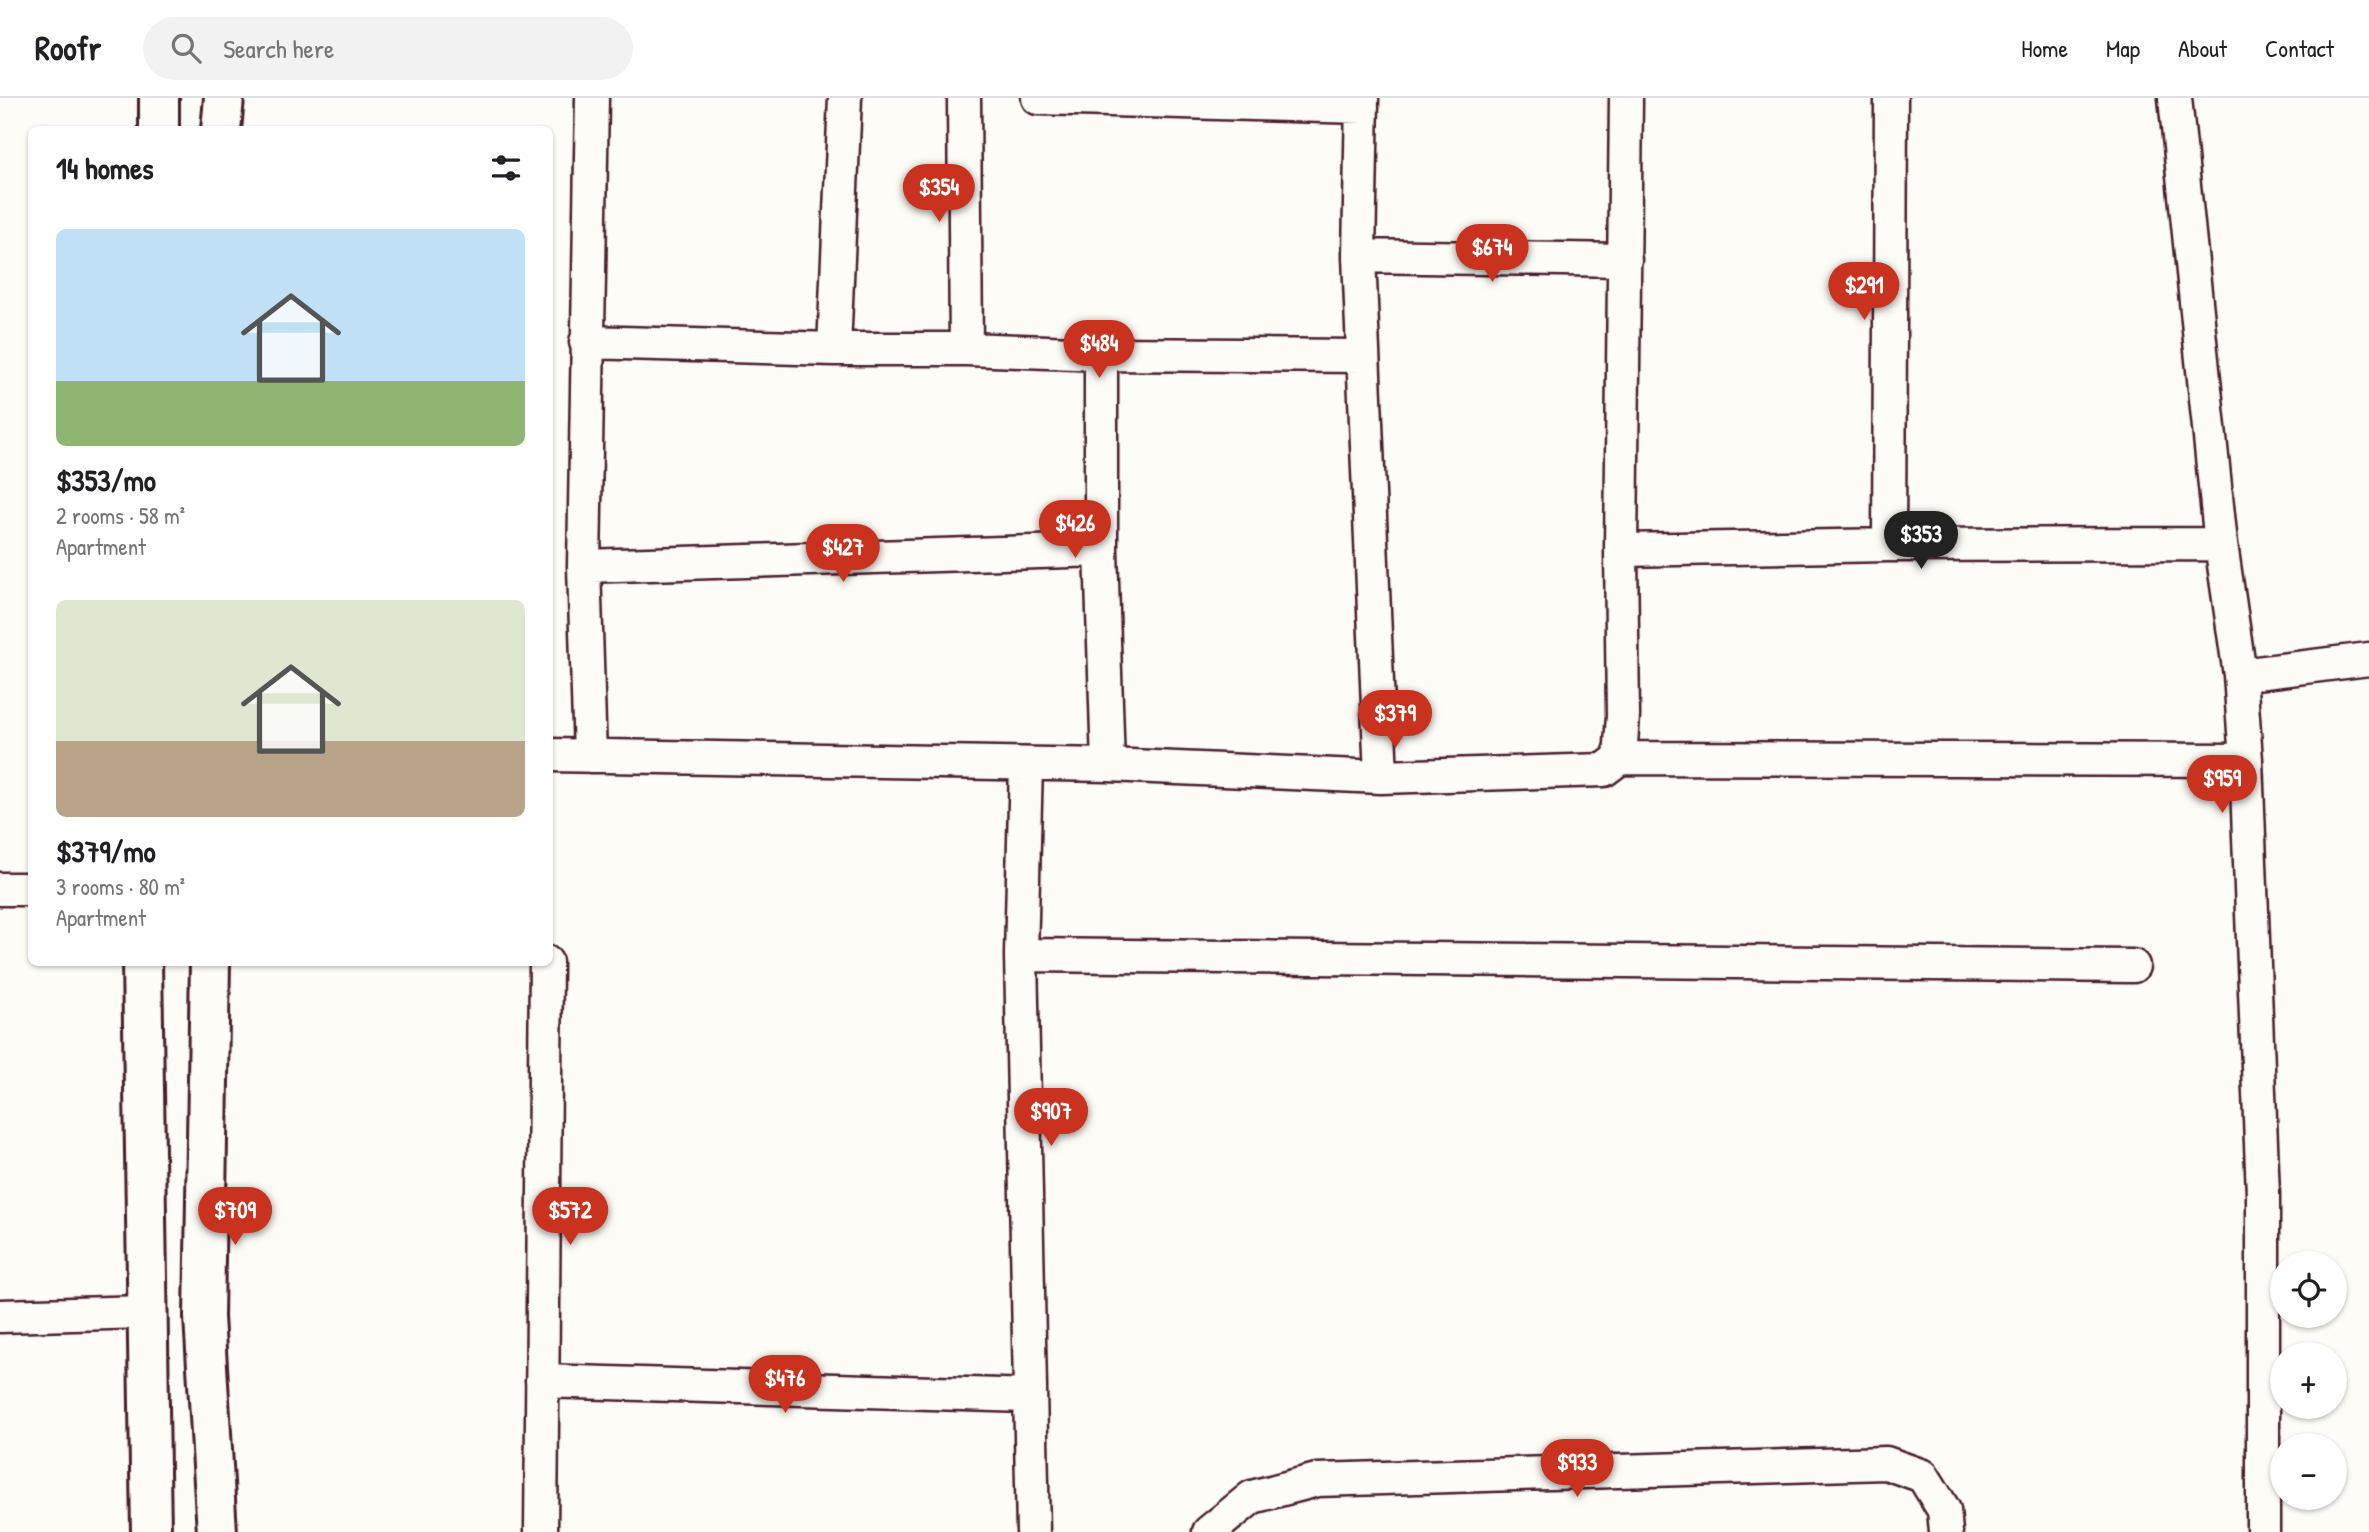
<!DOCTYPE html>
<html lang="en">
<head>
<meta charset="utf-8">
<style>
	:root { --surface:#fff; --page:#f2f2f2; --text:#202124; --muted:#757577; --line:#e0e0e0; --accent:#c8321e }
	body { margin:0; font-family:"Patrick Hand",sans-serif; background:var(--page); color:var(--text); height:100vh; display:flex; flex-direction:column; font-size:26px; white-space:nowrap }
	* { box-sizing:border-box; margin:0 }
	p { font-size:23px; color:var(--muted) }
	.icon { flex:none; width:38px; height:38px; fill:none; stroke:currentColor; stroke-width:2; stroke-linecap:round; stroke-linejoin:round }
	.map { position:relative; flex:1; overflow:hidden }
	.sheet { position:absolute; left:28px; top:28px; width:525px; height:840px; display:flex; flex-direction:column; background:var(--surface); border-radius:10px; box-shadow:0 2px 5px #0004 }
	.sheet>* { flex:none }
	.fabs { position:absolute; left:2270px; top:1153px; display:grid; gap:14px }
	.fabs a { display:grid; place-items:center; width:77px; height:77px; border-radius:50%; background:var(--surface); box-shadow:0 2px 5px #0004; font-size:35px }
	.price { position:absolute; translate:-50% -60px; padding:0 16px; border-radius:24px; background:var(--accent); color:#fff; font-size:23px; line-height:46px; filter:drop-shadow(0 2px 4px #0008) }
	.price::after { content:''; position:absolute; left:50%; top:42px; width:21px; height:16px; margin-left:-10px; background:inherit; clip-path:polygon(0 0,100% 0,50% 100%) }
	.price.selected { background:#222; color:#fff }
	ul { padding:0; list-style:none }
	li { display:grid; align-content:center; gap:14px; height:371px; padding:0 28px }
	li span { display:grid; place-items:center; height:217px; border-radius:10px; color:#555 }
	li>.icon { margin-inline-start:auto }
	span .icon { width:126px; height:126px; fill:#fffc; stroke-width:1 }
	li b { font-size:30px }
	h2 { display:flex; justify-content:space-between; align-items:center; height:84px; padding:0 28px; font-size:30px }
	header { display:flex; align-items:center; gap:42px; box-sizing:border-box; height:98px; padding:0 35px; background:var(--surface); border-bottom:2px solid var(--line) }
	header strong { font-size:33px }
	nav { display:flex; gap:38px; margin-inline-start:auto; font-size:24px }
	.search { width:490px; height:63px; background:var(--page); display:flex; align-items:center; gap:18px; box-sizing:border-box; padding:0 24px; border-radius:38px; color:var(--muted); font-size:26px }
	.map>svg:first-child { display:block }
</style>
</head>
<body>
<header>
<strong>Roofr</strong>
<div class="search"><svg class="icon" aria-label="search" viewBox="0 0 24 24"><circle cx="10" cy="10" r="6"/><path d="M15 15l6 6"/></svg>Search here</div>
<nav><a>Home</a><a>Map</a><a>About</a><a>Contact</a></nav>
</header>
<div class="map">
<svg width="2369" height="1434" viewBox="0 0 2369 1434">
	<rect width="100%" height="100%" fill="#fdfcf7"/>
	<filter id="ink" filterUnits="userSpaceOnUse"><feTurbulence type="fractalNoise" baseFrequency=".0143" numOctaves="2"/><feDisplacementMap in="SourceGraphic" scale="14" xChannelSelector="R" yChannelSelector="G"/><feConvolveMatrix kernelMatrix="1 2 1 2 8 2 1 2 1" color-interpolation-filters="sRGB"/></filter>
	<g filter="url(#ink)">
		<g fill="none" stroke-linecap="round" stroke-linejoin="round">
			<defs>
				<path id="minor" d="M964,0L966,251
					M1038,0L1362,9
					M1362,0L1359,158L1381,679
					M2175,0L2221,446L2240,577L2246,662L2263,1097V1434
					M1359,158L1625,162
					M586,244L834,251L845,0
					M834,251H966L1101,256L1363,258
					M1101,256V452L1108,667
					M1889,447L1891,0
					M1621,452L1889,447L2221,446
					M584,468L1101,452
					M2240,577L2369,561
					M550,657L1108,667L1381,679L1604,672L1620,660L1623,618L1621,452L1626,0
					M590,658L584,468L592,0
					M1620,660L2246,662
					M1026,667L1021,857L1033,1434
					M0,791H32
					M1021,857L2133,868
					M0,1218L146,1214
					M542,1283L1030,1298
					M541,1434L546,864
					M1209,1434L1252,1399L1317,1382L1886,1365L1923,1378L1944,1412L1946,1434"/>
				<path id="secondary" d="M159,32V0
					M221,32L224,0
					M142,864L151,1434
					M210,864L204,1219L217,1434"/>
			</defs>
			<use href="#minor" stroke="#4a1f2b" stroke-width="37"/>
			<use href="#secondary" stroke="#4a1f2b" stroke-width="44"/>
			<use href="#minor" stroke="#fdfcf7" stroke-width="32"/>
			<use href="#secondary" stroke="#fdfcf7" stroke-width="38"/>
		</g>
	</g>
</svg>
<div class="fabs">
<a><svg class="icon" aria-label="locate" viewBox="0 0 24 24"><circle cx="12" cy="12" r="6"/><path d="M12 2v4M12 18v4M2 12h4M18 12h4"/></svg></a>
<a>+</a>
<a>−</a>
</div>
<b class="price" style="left:939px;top:126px">$354</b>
<b class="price" style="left:1492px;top:186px">$674</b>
<b class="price" style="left:1864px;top:224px">$291</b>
<b class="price" style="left:1099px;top:282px">$484</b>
<b class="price" style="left:1075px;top:462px">$426</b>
<b class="price selected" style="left:1921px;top:473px">$353</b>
<b class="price" style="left:843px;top:486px">$427</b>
<b class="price" style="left:1395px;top:652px">$379</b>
<b class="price" style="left:2222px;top:717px">$959</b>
<b class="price" style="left:1051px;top:1050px">$907</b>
<b class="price" style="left:235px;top:1149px">$709</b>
<b class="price" style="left:570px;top:1149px">$572</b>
<b class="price" style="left:785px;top:1317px">$476</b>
<b class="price" style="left:1577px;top:1401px">$933</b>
<section class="sheet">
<h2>14 homes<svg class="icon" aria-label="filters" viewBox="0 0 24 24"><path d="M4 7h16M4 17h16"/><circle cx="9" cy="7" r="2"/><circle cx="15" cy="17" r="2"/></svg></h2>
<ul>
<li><span style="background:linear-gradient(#bfe0f5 70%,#8fb573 0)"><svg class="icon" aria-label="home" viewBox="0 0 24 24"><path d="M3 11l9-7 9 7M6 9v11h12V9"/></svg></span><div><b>$353/mo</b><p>2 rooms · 58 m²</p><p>Apartment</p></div></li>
<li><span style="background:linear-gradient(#dfe7d0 65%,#b9a48a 0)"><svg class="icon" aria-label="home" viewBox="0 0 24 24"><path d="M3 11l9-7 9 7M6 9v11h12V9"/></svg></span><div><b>$379/mo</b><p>3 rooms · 80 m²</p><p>Apartment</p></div></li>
</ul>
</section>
</div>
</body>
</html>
